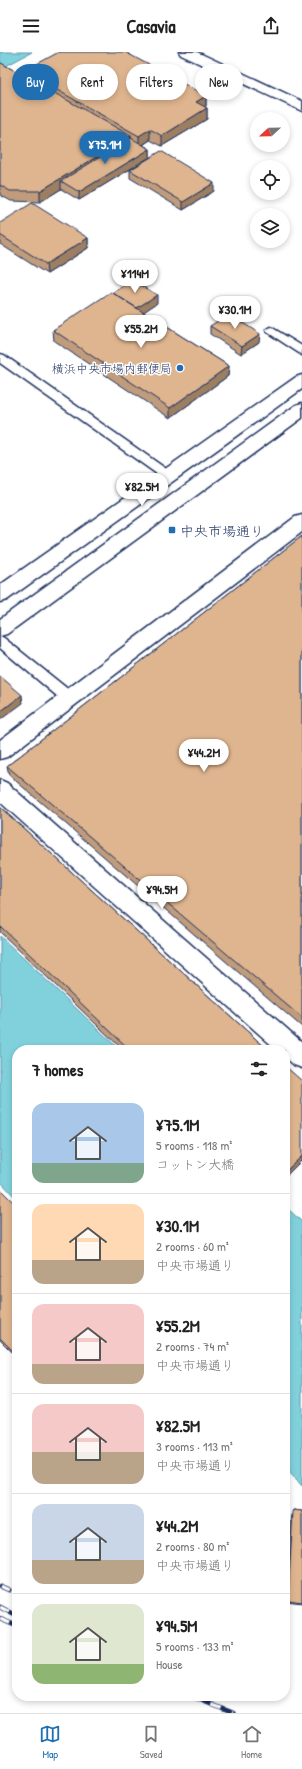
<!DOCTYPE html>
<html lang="en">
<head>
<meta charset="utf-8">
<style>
	:root { --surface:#fff; --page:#f2f2f2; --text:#222; --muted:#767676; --line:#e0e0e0; --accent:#1f6fb2 }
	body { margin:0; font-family:"Patrick Hand","Klee One",sans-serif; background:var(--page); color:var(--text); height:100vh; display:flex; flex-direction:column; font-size:15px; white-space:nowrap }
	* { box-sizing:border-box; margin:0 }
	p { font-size:13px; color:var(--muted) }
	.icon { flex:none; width:22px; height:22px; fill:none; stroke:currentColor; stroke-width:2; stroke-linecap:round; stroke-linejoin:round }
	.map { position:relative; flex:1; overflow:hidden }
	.sheet { position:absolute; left:12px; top:993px; width:278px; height:656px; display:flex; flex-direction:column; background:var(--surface); border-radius:16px; box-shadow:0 2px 6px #0003 }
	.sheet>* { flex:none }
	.hud { position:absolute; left:12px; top:12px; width:278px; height:36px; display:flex; gap:8px }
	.needle { width:26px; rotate:248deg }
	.fabs { position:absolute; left:250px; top:60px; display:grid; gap:8px }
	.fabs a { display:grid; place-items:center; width:40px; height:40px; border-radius:50%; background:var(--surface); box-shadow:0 2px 6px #0003; font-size:20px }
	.price { position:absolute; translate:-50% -34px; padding:0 9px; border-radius:14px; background:#fff; color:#222; font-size:13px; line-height:26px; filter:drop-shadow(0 1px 2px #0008) }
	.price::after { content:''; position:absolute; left:50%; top:24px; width:12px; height:9px; margin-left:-6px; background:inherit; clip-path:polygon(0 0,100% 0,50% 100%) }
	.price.active { background:var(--accent); color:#fff }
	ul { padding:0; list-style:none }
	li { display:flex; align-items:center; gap:12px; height:100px; padding:0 20px }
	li+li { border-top:1px solid var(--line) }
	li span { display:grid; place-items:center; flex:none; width:112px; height:80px; border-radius:12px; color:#555 }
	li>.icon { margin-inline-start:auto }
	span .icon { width:48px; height:48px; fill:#fffc; stroke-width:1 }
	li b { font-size:17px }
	h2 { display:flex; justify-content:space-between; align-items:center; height:48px; padding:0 20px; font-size:17px }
	.tag { padding:0 14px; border-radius:18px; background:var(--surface); box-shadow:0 2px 6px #0003; font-size:14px; line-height:36px }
	.tag.active { background:var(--accent); color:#fff }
	header { display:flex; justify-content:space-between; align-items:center; height:52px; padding:0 20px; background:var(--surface); font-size:18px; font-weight:800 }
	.dock { display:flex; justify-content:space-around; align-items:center; height:56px; border-top:1px solid var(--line); background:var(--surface); font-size:11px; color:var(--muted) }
	.dock a { display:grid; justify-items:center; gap:2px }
	.dock .active { color:var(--accent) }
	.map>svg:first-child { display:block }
</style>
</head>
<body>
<header><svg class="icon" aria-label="menu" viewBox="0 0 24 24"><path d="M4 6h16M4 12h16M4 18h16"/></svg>Casavia<svg class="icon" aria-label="share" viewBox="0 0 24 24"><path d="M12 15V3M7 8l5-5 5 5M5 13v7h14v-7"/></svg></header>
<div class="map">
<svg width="302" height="1661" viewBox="0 0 302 1661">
	<rect width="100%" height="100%" fill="#fff"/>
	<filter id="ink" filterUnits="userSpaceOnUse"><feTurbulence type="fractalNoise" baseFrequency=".025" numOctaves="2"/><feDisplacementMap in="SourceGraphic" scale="8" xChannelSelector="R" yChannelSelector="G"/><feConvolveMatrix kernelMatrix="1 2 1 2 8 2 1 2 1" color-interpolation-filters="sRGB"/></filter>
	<g filter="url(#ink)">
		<path fill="#81d1dc" stroke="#5890aa" d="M0,0H32L4,15L0,14Z
			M0,884L120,998H17V1147L0,1129Z
			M285,1154L302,1170V1434L285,1414Z"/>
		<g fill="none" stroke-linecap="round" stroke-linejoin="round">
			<defs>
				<path id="service" d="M271,275L302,294V303L267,280L266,278Z
					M0,302L4,303L172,421L174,424L172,427H164L0,311Z
					M0,584L4,586L74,642L75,646L74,650L69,651L64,650L0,596Z"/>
				<path id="minor" d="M302,463V480L7,705L0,707V688L295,465Z
					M0,728L7,731L302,990V1016L294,1013L285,1005V998H277L0,750Z"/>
				<path id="tertiary" d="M179,0H197L302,49V59L181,3Z
					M302,323V337L7,548L0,550V533L296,325Z
					M302,351V366L7,582L0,584V567L296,353Z"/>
			</defs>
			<use href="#service" stroke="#1b2f5e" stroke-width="3"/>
			<use href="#minor" stroke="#1b2f5e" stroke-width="3"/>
			<use href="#tertiary" stroke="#1b2f5e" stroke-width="3"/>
			<use href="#service" fill="#fff" fill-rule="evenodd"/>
			<use href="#minor" fill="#fff" fill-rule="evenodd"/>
			<use href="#tertiary" fill="#fff" fill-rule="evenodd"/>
			<defs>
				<path id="rail" d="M0,1534L9,1538
					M0,1555L17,1564
					M0,1567L17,1574
					M191,1644L233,1661"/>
			</defs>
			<use href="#rail" stroke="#1b2f5e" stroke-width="5"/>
			<use href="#rail" stroke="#fff" stroke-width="3.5" stroke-dasharray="11" stroke-linecap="butt"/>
		</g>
		<path fill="#c09c7b" stroke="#1b2f5e" d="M0,11L35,29L34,25L36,24L35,13L206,44V54L205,55L207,56V67L162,94L150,88L143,93L150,97V105L79,148L61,137L40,150L11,149L0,143Z
			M130,118L214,139L183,158L130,126Z
			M0,171L88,186V196L47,222L0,192Z
			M113,241L157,251L143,260L229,314L228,324L170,366L54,289L53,278Z
			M210,274L259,290L241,302L210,282Z
			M302,484V975L9,723L7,714Z
			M0,755L268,998H123L0,880Z
			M0,1137L17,1154V1305L0,1288Z
			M293,1458L302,1459V1551L286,1549L292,1460Z"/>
		<path fill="#9c7f64" stroke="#1b2f5e" d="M206,44V54L195,61L196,50Z
			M207,56V67L162,94V84Z
			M150,77V88L139,95V84Z
			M131,84V94L61,129V137L40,150V139Z
			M150,97V105L79,148V140Z
			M214,131V139L183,158V150Z
			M88,186V196L47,222L46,212Z
			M157,243V251L135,266V257Z
			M260,282L259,290L241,302L242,294Z
			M229,314L228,324L170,366V356Z
			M22,643L23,651L0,668V660Z
			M302,1104V1108L285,1125V1120Z
			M17,1299V1305L15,1301Z"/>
		<path fill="#dfb58f" stroke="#1b2f5e" d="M59,0H125L206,44L196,50L207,56L162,84L150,77L139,84L34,25L45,19L35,13Z
			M0,11H1L131,84L40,139H10L0,133Z
			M131,86L150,97L79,140L61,129Z
			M161,99L214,131L183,150L130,118Z
			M32,151L88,186L46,212L0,183V171Z
			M133,228L157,243L137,256L113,241Z
			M111,240L229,314L170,356L53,278Z
			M229,262L260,282L242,294L210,274Z
			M302,484V966L7,714Z
			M0,624L22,643L0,660Z
			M0,755L268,998H130L0,874Z
			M285,1014L302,1029V1104L285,1120Z
			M0,1137L17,1154V1299L15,1301L0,1286Z
			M293,1458L302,1459V1550L288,1548Z"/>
	</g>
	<g fill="#1f6fb2" stroke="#fff" stroke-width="1.5">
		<circle cx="180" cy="316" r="4"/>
		<rect x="168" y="474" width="8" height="8" rx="2"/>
	</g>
	<g text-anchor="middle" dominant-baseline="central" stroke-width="3" stroke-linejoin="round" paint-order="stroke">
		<g font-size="12" fill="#1b2f5e" stroke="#fff" text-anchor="end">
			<text x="172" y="316">横浜中央市場内郵便局</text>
		</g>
		<g font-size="14" fill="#1b2f5e" stroke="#fff" text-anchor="start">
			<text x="180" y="478">中央市場通り</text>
		</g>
	</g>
</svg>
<div class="fabs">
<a><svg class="needle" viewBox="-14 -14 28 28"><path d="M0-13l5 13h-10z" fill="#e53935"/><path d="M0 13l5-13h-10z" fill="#767676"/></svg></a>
<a><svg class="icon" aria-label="locate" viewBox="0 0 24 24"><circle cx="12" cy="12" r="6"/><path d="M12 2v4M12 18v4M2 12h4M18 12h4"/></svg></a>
<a><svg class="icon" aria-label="layers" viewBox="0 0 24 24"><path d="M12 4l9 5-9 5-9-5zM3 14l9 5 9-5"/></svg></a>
</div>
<b class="price active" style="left:105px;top:113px">¥75.1M</b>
<b class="price" style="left:135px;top:242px">¥114M</b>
<b class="price" style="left:235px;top:278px">¥30.1M</b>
<b class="price" style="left:141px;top:297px">¥55.2M</b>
<b class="price" style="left:142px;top:455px">¥82.5M</b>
<b class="price" style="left:204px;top:721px">¥44.2M</b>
<b class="price" style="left:162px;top:858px">¥94.5M</b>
<div class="hud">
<a class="tag active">Buy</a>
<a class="tag">Rent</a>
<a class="tag">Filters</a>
<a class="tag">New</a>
</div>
<section class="sheet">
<h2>7 homes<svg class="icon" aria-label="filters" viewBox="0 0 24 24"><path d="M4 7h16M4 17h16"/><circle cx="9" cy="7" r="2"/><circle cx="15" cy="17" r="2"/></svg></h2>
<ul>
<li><span style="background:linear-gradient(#a9c7e8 75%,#7fa58c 0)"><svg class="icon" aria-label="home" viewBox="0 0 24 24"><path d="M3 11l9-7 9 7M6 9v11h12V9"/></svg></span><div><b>¥75.1M</b><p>5 rooms · 118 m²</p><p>コットン大橋</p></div></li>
<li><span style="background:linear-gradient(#ffd9b3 70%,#b9a48a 0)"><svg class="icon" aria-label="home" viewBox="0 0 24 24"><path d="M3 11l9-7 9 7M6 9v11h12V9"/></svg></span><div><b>¥30.1M</b><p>2 rooms · 60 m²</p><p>中央市場通り</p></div></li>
<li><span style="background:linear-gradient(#f6c9c9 75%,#b9a48a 0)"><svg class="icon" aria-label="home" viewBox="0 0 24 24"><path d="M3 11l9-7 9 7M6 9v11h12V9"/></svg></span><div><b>¥55.2M</b><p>2 rooms · 74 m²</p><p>中央市場通り</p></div></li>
<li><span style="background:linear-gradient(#f6c9c9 60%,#b9a48a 0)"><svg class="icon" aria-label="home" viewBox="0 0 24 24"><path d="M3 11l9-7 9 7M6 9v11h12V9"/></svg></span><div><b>¥82.5M</b><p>3 rooms · 113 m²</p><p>中央市場通り</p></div></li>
<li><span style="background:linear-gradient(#c9d6e8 70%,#b9a48a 0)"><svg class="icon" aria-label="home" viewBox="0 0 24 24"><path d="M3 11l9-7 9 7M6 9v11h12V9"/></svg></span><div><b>¥44.2M</b><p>2 rooms · 80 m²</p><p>中央市場通り</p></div></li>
<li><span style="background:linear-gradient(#dfe7d0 75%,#8fb573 0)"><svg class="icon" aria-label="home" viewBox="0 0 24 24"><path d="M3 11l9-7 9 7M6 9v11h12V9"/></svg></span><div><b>¥94.5M</b><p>5 rooms · 133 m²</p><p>House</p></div></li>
</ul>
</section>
</div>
<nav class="dock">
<a class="active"><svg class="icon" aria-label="map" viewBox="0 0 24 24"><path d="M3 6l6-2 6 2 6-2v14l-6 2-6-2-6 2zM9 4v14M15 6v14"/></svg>Map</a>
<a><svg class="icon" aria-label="saved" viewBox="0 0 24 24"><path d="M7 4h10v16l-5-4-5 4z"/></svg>Saved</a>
<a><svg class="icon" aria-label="home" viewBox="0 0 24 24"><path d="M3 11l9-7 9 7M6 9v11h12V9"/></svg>Home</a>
</nav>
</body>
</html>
